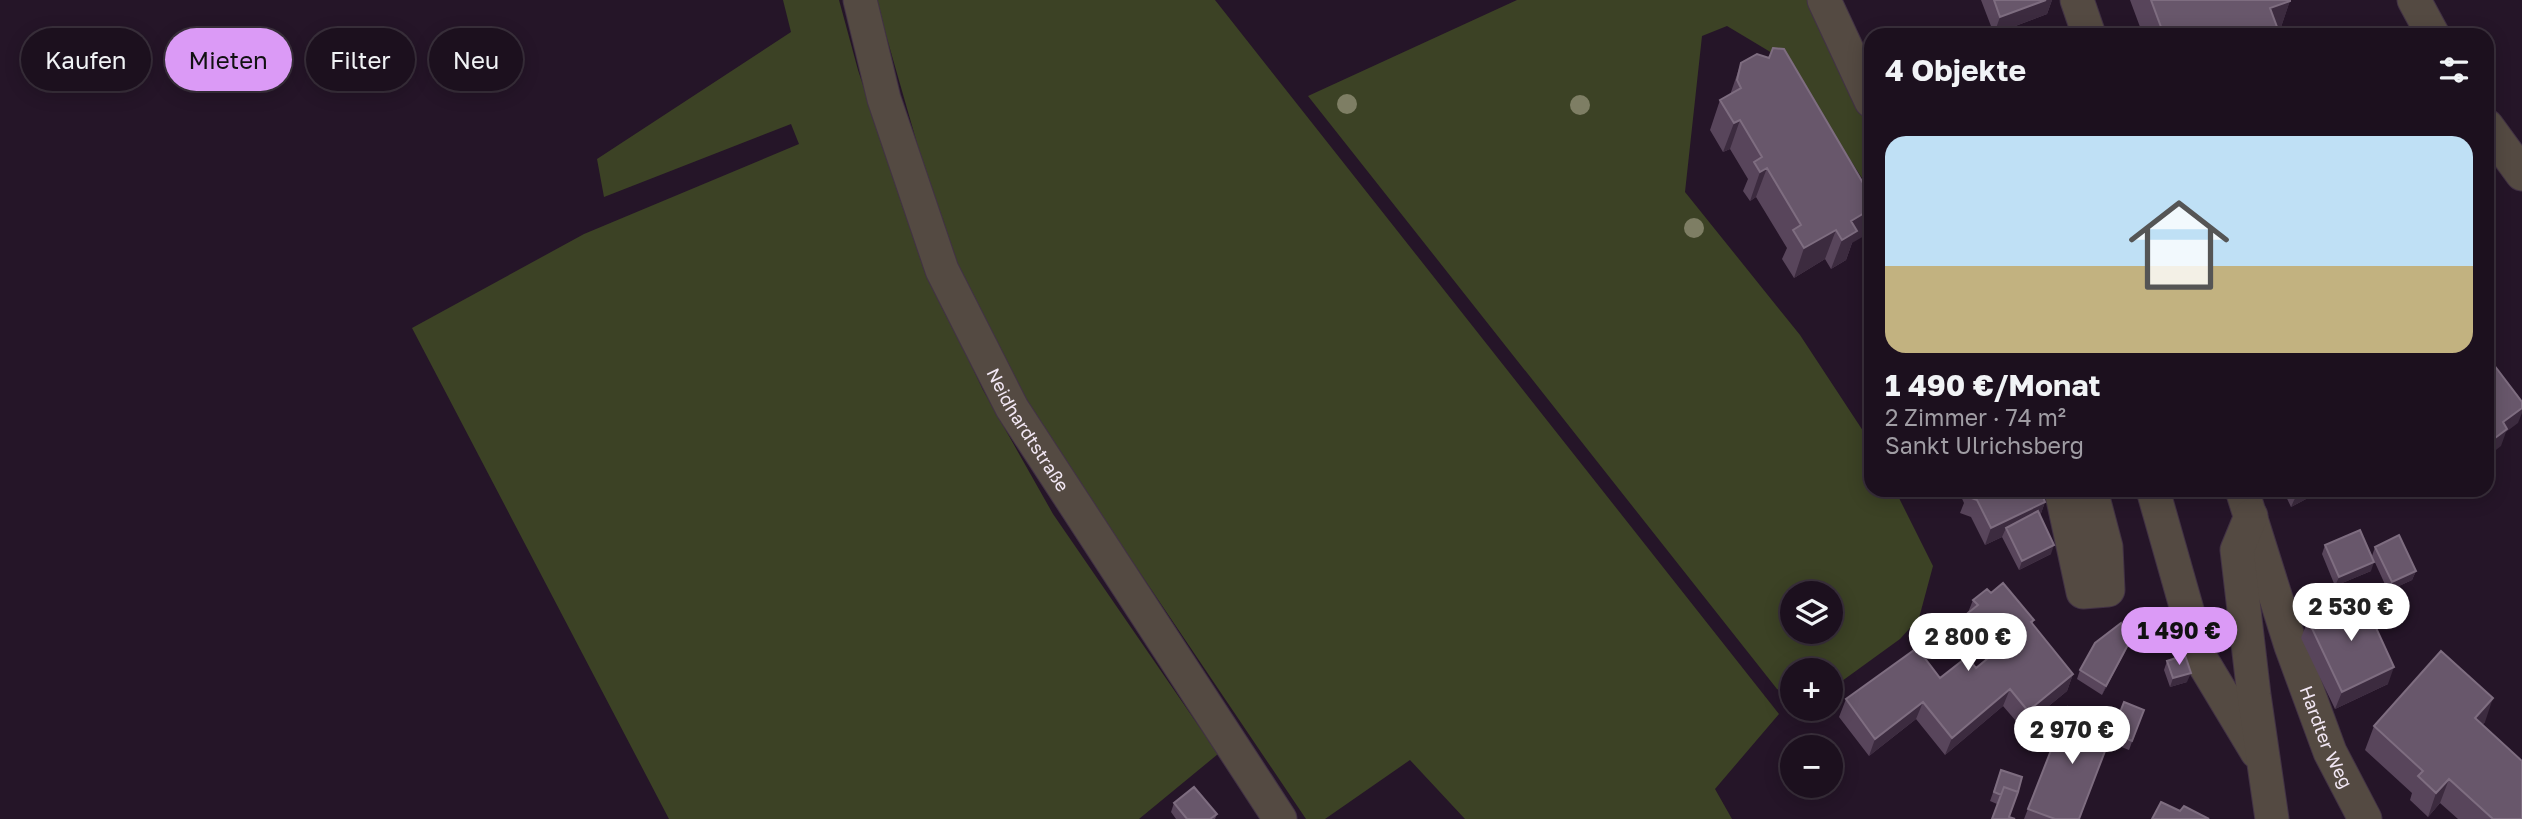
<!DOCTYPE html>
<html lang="de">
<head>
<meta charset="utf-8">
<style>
	:root { --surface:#1c101e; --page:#251927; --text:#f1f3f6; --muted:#a09da4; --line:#3a303c; --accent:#db9af6 }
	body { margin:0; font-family:"Golos Text",sans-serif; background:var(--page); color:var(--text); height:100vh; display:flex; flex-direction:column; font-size:26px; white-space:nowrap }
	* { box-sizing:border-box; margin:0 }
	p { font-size:23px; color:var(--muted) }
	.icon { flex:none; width:38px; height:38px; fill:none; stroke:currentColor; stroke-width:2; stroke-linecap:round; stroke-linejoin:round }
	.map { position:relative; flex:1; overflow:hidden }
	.sheet { position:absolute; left:1864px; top:28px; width:630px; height:469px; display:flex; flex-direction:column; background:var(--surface); border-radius:21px; box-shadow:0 4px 18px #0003,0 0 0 2px var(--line) }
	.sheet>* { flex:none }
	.banner { position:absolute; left:21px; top:28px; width:665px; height:63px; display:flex; gap:14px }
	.tools { position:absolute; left:1780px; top:581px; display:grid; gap:14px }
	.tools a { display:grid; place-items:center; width:63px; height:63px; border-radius:50%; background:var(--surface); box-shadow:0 4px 18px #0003,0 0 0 2px var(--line); font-size:35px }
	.price { position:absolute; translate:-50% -60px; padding:0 16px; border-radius:24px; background:#fff; color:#222; font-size:23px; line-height:46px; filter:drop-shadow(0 2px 4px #0008) }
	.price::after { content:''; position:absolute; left:50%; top:42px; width:21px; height:16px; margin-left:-10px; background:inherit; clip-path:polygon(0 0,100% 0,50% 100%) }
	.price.current { background:var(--accent); color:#111 }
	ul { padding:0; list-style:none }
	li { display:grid; align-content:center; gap:14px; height:371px; padding:0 21px }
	li span { display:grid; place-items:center; height:217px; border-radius:21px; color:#555 }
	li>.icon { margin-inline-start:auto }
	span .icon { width:126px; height:126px; fill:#fffc; stroke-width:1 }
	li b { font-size:30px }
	h2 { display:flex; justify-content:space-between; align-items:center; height:84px; padding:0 21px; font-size:30px }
	.tag { padding:0 24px; border-radius:32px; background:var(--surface); box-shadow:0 4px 18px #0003,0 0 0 2px var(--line); font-size:24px; line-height:63px }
	.tag.current { background:var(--accent); color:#111 }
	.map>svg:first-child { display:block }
</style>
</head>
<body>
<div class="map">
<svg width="2522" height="819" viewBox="0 0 2522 819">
	<rect width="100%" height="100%" fill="#251528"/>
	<path fill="#3c4225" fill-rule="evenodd" d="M783,0H839L858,70L920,257L983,390L1053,514L1218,754L1139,819H669L412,328L584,234L799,144L791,124L604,197L597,159L791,32Z
		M876,0H1215L1779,714L1715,789L1732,819H1465L1410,760L1325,819H1306L1043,429L1002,363L964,290L939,220Z
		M1517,0H1821L1871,117V192L1787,62L1727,26L1702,36L1685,192L1800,335L1871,443V490H1895L1933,566L1919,618L1900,639L1831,689L1830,670H1792V698L1777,689L1308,96ZM1792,593H1830V632H1792Z"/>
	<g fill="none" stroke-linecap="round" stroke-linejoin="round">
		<defs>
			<g id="street">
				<path id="s1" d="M860,0L884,99L942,270L1012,408L1280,819"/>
				<path d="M1824,0L1871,101"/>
				<path d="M2077,0L2089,35"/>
				<path d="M2414,0L2433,35"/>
				<path d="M2487,126L2522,174"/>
				<path d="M2061,490L2083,592L2108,590L2106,547L2091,490"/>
				<path d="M2153,490L2201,659L2257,752"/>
				<path id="s2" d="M2242,490L2291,646L2330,752L2365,819"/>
				<path d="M2251,516L2237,550L2254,695L2272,819"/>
			</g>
		</defs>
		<use href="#street" stroke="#423245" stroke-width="35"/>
		<use href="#street" stroke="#544a42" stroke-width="33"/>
	</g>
	<g fill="#7e7e64">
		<circle cx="1347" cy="104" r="10"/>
		<circle cx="1580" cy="105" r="10"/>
		<circle cx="1694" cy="228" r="10"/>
	</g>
	<path fill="#58455b" d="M1981,0H2052L2047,14L1994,34Z
		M2130,0H2290L2280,30H2278L2280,35H2143Z
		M1741,63L1852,243L1846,260L1831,269L1825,259L1794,278L1782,259L1787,248L1756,197L1750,201L1743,191L1748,179L1730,149L1723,152L1710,130L1720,100L1730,95Z
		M1958,490H2040L2045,502L2040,516L2051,554L2019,570L2002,537L1985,545L1971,517L1960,513L1964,503Z
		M2283,490H2323L2291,507Z
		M2325,545L2371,571L2335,586L2322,554Z
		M2375,547L2416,571L2412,580L2388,591L2372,556Z
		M1991,593L2034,620L2032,624L2073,674L2067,691L2022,728L2003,706L1945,755L1916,719L1869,756L1839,717L1846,699L1940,678L1976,668L1986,660L1961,630L1973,600Z
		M2308,620L2388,684L2335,709L2301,638Z
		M2126,650L2102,695L2077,679L2080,670Z
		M2167,661L2187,682L2170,687L2164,670Z
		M2124,702L2144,710L2129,750L2109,742Z
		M2068,707L2079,819H2024Z
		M2485,722L2482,725L2522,819H2458L2440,803L2428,817L2410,800L2412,793L2365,750L2374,726Z
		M2001,770L2009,817L1992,819L1997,804L1990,801Z
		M1174,803L1217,814L1215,819H1176L1171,812Z"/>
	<path fill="#3c2b3f" d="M2046,0H2052L2047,14L1994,34L2000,17Z
		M2290,1L2280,30L2266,35L2270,8Z
		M1740,120L1730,149L1723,152L1734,123Z
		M1767,168L1756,197L1750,201L1760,172Z
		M1871,209V232L1852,243L1846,260L1831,269L1842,240L1851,221Z
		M1836,230L1825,259L1794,278L1804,248Z
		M2522,408V413L2518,423L2506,432L2501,446L2487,457V444L2503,422Z
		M2310,490H2323L2291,507L2295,498Z
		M2045,502L2039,519L2006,528L2002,537L1985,545L1991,528Z
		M2054,545L2051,554L2019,570L2022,561Z
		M2374,562L2371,571L2335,586L2339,577Z
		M2416,571L2412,580L2388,591L2392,582Z
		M2130,641L2126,650L2102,695L2106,686Z
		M2394,667L2388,684L2335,709L2342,692Z
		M2191,673L2187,682L2170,687L2173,678Z
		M2073,674L2067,691L2022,728L2028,711Z
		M2010,689L2003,706L1945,755L1952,738Z
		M2493,698L2485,722L2467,742L2475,718Z
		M1923,702L1916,719L1869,756L1875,739Z
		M2449,779L2440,803L2428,817L2436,793Z"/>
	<path fill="#68576b" stroke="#7e6d80" stroke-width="2" d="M1994,0H2046L2000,17Z
		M2151,0H2290V1L2270,8L2280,35H2164Z
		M1773,48L1784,49L1866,188L1871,185V209L1851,221L1857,231L1842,240L1836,230L1804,248L1793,230L1801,225L1767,168L1760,172L1754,162L1762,157L1740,120L1734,123L1720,100L1741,88L1737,80L1741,63L1757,54L1769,58Z
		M2491,361L2522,402V408L2503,422L2507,429L2487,444V365Z
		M1969,490H2040L2045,502L1991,528L1977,500L1966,496Z
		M2290,490H2310L2295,498Z
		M2038,511L2054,545L2022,561L2006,528Z
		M2360,530L2374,562L2339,577L2325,545Z
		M2399,535L2416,571L2392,582L2375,547Z
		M2003,583L2034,620L2031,622L2073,674L2028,711L2010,689L1952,738L1923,702L1875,739L1846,699L1917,648L1940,678L1967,657L1976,668L1998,650L1968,613L1978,605L1973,600L1987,589L1991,593Z
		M2361,595L2394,667L2342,692L2308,620Z
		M2121,623L2130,641L2106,686L2080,670L2095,643Z
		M2441,651L2493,698L2475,718L2522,761V819H2493L2449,779L2436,793L2418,776L2423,771L2374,726Z
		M2185,655L2191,673L2173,678L2167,661Z
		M2124,702L2144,710L2132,741L2112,733Z
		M2068,707L2115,725L2079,819H2055L2028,809Z
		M2001,770L2022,777L2018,792L2004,787L2001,795L1994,792Z
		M1194,787L1217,814L1210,819H1187L1174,803Z
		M2004,787L2018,792L2009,817L2015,819H1992Z
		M2161,802L2180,811L2184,806L2209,819H2152Z"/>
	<g text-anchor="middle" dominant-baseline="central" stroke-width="7" stroke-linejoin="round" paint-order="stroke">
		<g font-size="18" fill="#f2e7f4" stroke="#1c0c1e">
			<text stroke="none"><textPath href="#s1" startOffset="464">Neidhardtstraße</textPath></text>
			<text stroke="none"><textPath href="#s2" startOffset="261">Hardter Weg</textPath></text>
		</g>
	</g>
</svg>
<div class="tools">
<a><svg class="icon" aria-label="layers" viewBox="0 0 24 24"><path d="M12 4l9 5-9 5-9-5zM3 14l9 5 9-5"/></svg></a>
<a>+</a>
<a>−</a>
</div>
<b class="price" style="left:2351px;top:643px">2 530 €</b>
<b class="price current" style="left:2179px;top:667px">1 490 €</b>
<b class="price" style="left:1968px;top:673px">2 800 €</b>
<b class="price" style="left:2072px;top:766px">2 970 €</b>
<div class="banner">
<a class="tag">Kaufen</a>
<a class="tag current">Mieten</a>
<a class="tag">Filter</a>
<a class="tag">Neu</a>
</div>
<section class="sheet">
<h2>4 Objekte<svg class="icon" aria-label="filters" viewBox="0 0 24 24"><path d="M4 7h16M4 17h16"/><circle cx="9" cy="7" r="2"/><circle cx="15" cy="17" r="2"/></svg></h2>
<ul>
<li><span style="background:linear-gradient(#bfe0f5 60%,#c2b280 0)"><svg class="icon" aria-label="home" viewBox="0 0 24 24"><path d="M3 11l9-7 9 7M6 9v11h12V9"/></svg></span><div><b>1 490 €/Monat</b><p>2 Zimmer · 74 m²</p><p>Sankt Ulrichsberg</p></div></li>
</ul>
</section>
</div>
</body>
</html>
